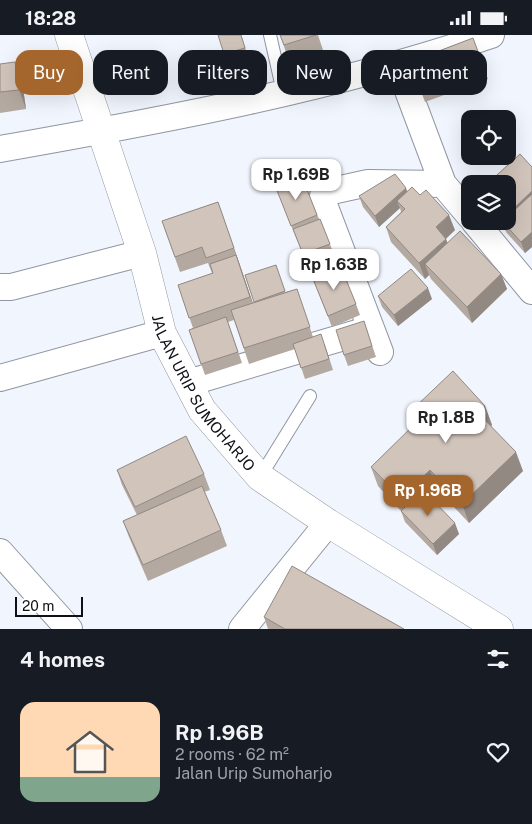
<!DOCTYPE html>
<html lang="en">
<head>
<meta charset="utf-8">
<style>
	:root { --surface:#171b24; --page:#242831; --text:#f1f3f6; --muted:#9ea1a6; --line:#363941; --accent:#a5662d }
	body { margin:0; font-family:"Public Sans",sans-serif; background:var(--page); color:var(--text); height:100vh; display:flex; flex-direction:column; font-size:19px; white-space:nowrap }
	* { box-sizing:border-box; margin:0 }
	p { font-size:16px; color:var(--muted) }
	.icon { flex:none; width:28px; height:28px; fill:none; stroke:currentColor; stroke-width:2; stroke-linecap:round; stroke-linejoin:round }
	.map { position:relative; height:594px; overflow:hidden }
	.sheet { display:flex; flex-direction:column; background:var(--surface); flex:1 }
	.sheet>* { flex:none }
	.hud { position:absolute; left:15px; top:15px; width:502px; height:45px; display:flex; gap:10px }
	.fabs { position:absolute; left:461px; top:75px; display:grid; gap:10px }
	.fabs a { display:grid; place-items:center; width:55px; height:55px; border-radius:10px; background:var(--surface); box-shadow:0 5px 20px #0002; font-size:25px }
	.scale { position:absolute; left:15px; bottom:12px; width:68px; box-sizing:border-box; padding-left:5px; border:2px solid #0f1116; border-top:0; font-size:14px; line-height:18px; white-space:nowrap; color:#0f1116; -webkit-text-stroke:4px #fff; paint-order:stroke }
	.price { position:absolute; translate:-50% -42px; padding:0 11px; border-radius:10px; background:#fff; color:#222; font-size:16px; line-height:32px; filter:drop-shadow(0 1px 2px #0008) }
	.price::after { content:''; position:absolute; left:50%; top:30px; width:15px; height:11px; margin-left:-8px; background:inherit; clip-path:polygon(0 0,100% 0,50% 100%) }
	.price.current { background:var(--accent); color:#fff }
	ul { padding:0; list-style:none }
	li { display:flex; align-items:center; gap:15px; height:125px; padding:0 20px }
	li+li { border-top:1px solid var(--line) }
	li span { display:grid; place-items:center; flex:none; width:140px; height:100px; border-radius:15px; color:#555 }
	li>.icon { margin-inline-start:auto }
	span .icon { width:60px; height:60px; fill:#fffc; stroke-width:1 }
	li b { font-size:21px }
	h2 { display:flex; justify-content:space-between; align-items:center; height:60px; padding:0 20px; font-size:21px }
	.chip { padding:0 18px; border-radius:15px; background:var(--surface); box-shadow:0 5px 20px #0002; font-size:18px; line-height:45px }
	.chip.current { background:var(--accent); color:#fff }
	.status { display:flex; justify-content:space-between; align-items:center; height:35px; padding:0 25px; background:var(--surface); direction:ltr }
	.status svg { height:14px; fill:currentColor }
	.map>svg:first-child { display:block }
</style>
</head>
<body>
<div class="status"><b>18:28</b><svg viewBox="0 0 49 12"><path d="M0 12V9h3v3zM5 12V6h3v6zM10 12V3h3v9zM15 12V0h3v12zM26 1h20v11H26zM47 4h2v5h-2z"/></svg></div>
<div class="map">
<svg width="532" height="594" viewBox="0 0 532 594">
	<rect width="100%" height="100%" fill="#f1f5fd"/>
	<g fill="none" stroke-linecap="round" stroke-linejoin="round">
		<defs>
			<path id="lane" d="M270,0L283,57
				M260,442L310,361"/>
			<path id="street" d="M398,29L443,149L470,181
				M0,114C165,85 332,54 491,0
				M474,186L532,256
				M0,252H11L142,218
				M380,317L323,167V161L327,157L368,148L443,149
				M0,343L162,298
				M188,348L371,294
				M0,517L69,594
				M242,594L328,488"/>
			<g id="secondary">
				<path id="s1" d="M69,0L142,218L162,298L202,375L260,442L328,488L499,594"/>
			</g>
		</defs>
		<use href="#lane" stroke="#9096a2" stroke-width="14"/>
		<use href="#street" stroke="#9096a2" stroke-width="28"/>
		<use href="#secondary" stroke="#9096a2" stroke-width="29"/>
		<use href="#lane" stroke="#fff" stroke-width="12"/>
		<use href="#street" stroke="#fff" stroke-width="26"/>
		<use href="#secondary" stroke="#fff" stroke-width="28"/>
	</g>
	<path fill="#b4a9a1" d="M241,0L249,24L228,30L224,19Z
		M280,0H318L323,15L289,26Z
		M473,3L488,44L425,67L410,27Z
		M0,29L22,46L26,74L0,78Z
		M532,132V212L525,218L506,197L504,191L499,186H508Z
		M302,142L319,184H320L333,217L356,269L360,280L332,292L313,244L315,243L310,229L307,230L276,153Z
		M408,156L455,195L446,204L447,207L501,239L507,254L472,288L431,244L429,240L425,244L391,207L386,192L401,177L400,173L379,192L363,172L359,161Z
		M218,167L253,268L255,267L276,230L285,257L297,254L313,302L325,310L333,335L305,344L295,314L249,329L234,285L228,287L242,328L205,340L189,295L193,293L178,250L213,238H212L208,228L180,237L162,186Z
		M378,261L432,264L398,291L382,272Z
		M364,286L376,322L348,331L344,320Z
		M485,371L492,390L491,391L523,436L469,488L437,454L429,461L459,499L437,520L405,487L401,476L378,451L371,432L418,387L413,374Z
		M117,435L204,439L210,455L204,457L221,495L227,511L148,546L129,502L123,486L137,480L122,450Z
		M264,582L404,594H268Z"/>
	<path fill="#928983" d="M15,27L22,46L26,74L19,55Z
		M406,153L410,164L397,166L400,173L379,192L375,181Z
		M532,156V171L508,186V179Z
		M218,167L242,236L256,278L250,262Z
		M449,180L455,195L441,208L436,192Z
		M532,197V212L525,218L521,207Z
		M446,204L452,219L425,229L429,240L425,244L419,228Z
		M501,239L507,254L472,288L467,272Z
		M428,253L432,264L398,291L394,280Z
		M485,371L492,390L485,397L478,378Z
		M516,417L523,436L469,488L462,469Z
		M430,435L437,454L408,482L401,463Z
		M455,488L459,499L437,520L433,509Z"/>
	<path fill="#d1c4bb" stroke="#928983" d="M218,0H241L245,13L224,19Z
		M280,0H316L284,10Z
		M473,3L484,33L421,56L410,27Z
		M15,27L19,55L0,57V29Z
		M520,119L532,132V156L508,179V149H487Z
		M395,139L406,153L375,181L359,161Z
		M302,142L317,180L291,191L276,153Z
		M412,152L420,160L426,155L449,180L436,192L446,204L419,228L386,192L405,174L397,166Z
		M532,159V197L521,207L502,186H508V181Z
		M218,167L234,213L206,223L202,212L175,222L162,186Z
		M320,184L330,209L303,219L293,194Z
		M460,196L501,239L467,272L425,229Z
		M334,216L341,232L315,242L309,227Z
		M236,220L250,262L189,283L178,250L213,238L210,229Z
		M276,230L285,256L254,267L245,240Z
		M341,232L356,269L328,281L313,244Z
		M411,234L428,253L394,280L378,261Z
		M297,254L310,292L244,313L231,275Z
		M226,282L238,317L201,329L189,295Z
		M364,286L372,311L344,320L336,295Z
		M321,299L329,324L301,333L293,309Z
		M453,336L485,371L478,378L516,417L462,469L430,435L401,463L371,432L421,383L413,374Z
		M186,401L204,439L135,472L117,435Z
		M202,451L221,495L143,530L123,486Z
		M423,455L455,488L433,509L401,476Z
		M292,531L404,594H285L264,582Z"/>
	<g text-anchor="middle" dominant-baseline="central" stroke-width="4" stroke-linejoin="round" paint-order="stroke">
		<g font-size="15" fill="#0f1116" stroke="#fff">
			<text stroke="none"><textPath href="#s1" startOffset="385">JALAN URIP SUMOHARJO</textPath></text>
		</g>
	</g>
</svg>
<div class="fabs">
<a><svg class="icon" aria-label="locate" viewBox="0 0 24 24"><circle cx="12" cy="12" r="6"/><path d="M12 2v4M12 18v4M2 12h4M18 12h4"/></svg></a>
<a><svg class="icon" aria-label="layers" viewBox="0 0 24 24"><path d="M12 4l9 5-9 5-9-5zM3 14l9 5 9-5"/></svg></a>
</div>
<div class="scale">20 m</div>
<b class="price" style="left:296px;top:166px">Rp 1.69B</b>
<b class="price" style="left:334px;top:256px">Rp 1.63B</b>
<b class="price" style="left:446px;top:409px">Rp 1.8B</b>
<b class="price current" style="left:428px;top:482px">Rp 1.96B</b>
<div class="hud">
<a class="chip current">Buy</a>
<a class="chip">Rent</a>
<a class="chip">Filters</a>
<a class="chip">New</a>
<a class="chip">Apartment</a>
</div>
</div>
<section class="sheet">
<h2>4 homes<svg class="icon" aria-label="filters" viewBox="0 0 24 24"><path d="M4 7h16M4 17h16"/><circle cx="9" cy="7" r="2"/><circle cx="15" cy="17" r="2"/></svg></h2>
<ul>
<li><span style="background:linear-gradient(#ffd9b3 75%,#7fa58c 0)"><svg class="icon" aria-label="home" viewBox="0 0 24 24"><path d="M3 11l9-7 9 7M6 9v11h12V9"/></svg></span><div><b>Rp 1.96B</b><p>2 rooms · 62 m²</p><p>Jalan Urip Sumoharjo</p></div><svg class="icon" aria-label="heart" viewBox="0 0 24 24"><path d="M12 20l-8-8c-3-5 5-10 8-4 3-6 11-1 8 4z"/></svg></li>
</ul>
</section>
</body>
</html>
